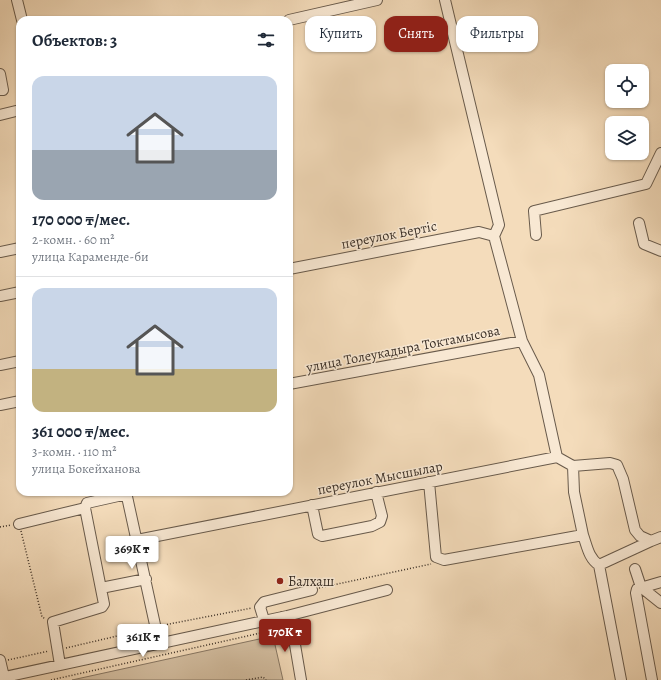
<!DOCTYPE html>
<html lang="ru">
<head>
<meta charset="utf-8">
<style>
	:root { --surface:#fff; --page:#f6f6f7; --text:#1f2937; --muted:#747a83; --line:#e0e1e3; --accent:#8f2418 }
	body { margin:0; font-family:Alegreya,serif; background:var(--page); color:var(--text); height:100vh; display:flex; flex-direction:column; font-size:15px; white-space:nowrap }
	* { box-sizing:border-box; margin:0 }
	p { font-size:13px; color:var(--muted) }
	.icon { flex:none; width:22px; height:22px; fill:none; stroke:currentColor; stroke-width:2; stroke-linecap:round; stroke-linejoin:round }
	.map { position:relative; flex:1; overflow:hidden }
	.panel { position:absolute; left:16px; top:16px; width:277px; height:480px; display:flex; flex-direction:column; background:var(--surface); border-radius:12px; box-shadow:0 1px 3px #0004 }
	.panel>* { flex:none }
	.banner { position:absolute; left:305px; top:16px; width:296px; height:36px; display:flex; gap:8px }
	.tools { position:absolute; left:605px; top:64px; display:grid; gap:8px }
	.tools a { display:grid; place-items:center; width:44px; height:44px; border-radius:8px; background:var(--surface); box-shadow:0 1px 3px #0004; font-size:20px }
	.price { position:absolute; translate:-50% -34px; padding:0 9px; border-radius:4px; background:#fff; color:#222; font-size:13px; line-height:26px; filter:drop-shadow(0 1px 2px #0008) }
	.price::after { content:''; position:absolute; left:50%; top:24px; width:12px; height:9px; margin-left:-6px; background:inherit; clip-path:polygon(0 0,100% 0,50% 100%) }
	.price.on { background:var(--accent); color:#fff }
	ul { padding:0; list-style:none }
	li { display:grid; align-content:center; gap:8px; height:212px; padding:0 16px }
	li+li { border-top:1px solid var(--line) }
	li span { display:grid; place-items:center; height:124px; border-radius:12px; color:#555 }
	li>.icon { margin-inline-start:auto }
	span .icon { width:72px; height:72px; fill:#fffc; stroke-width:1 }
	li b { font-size:17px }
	h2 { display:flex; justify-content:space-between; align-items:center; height:48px; padding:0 16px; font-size:17px }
	.tag { padding:0 14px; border-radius:12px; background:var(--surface); box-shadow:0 1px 3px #0004; font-size:14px; line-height:36px }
	.tag.on { background:var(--accent); color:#fff }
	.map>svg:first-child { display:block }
</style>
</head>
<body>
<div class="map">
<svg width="661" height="680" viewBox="0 0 661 680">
	<rect width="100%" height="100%" fill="#f4dcbb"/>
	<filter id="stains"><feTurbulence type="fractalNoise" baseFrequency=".005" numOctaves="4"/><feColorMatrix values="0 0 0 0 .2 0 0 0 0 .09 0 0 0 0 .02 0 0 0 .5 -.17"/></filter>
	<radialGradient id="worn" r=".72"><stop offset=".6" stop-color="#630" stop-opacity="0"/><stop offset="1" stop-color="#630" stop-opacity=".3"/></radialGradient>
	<path fill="#d4bfa2" stroke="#877764" d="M273,636L283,680H72Z"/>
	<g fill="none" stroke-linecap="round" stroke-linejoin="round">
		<defs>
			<path id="minor" d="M17,0L22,20
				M445,0L499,225L494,236L522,341L539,375L557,457L573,466L610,463L617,465L623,479L635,530L640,536L651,541L661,537
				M289,20L377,0
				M0,74L3,90H0
				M0,115L20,110
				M639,223L644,244L661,251
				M536,235L534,211L646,184L661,153
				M0,252L20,248
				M289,269L479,232L494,236
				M0,296L20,292
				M0,365L20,361
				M289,384L522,341
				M0,405L20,401
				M573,466L574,492L583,535
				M429,482L436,557L444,560L583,535C587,546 589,559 599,565L651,541
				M126,492L159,643
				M312,505L318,534L322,536L372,526L380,522L382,516L376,492
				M19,524L85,508
				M137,540L557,457
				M599,565L621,680
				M635,569L641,587L661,603
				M101,588L146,579
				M282,617L288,620L292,627L301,680
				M264,620L260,607L264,602L312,590
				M0,660L4,677
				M60,665L53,622L102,607L104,604L85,508L87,503L127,494
				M0,678L287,616L387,590
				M652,680L636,593L637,589L661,582"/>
		</defs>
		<use href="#minor" stroke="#685a4b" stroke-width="12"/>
		<path stroke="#3a2f26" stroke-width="1.5" stroke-dasharray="1 2" stroke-linecap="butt" d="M0,527L11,525
			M21,531L42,617L46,619
			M319,588L431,564
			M164,625L252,608
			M66,648L147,629
			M8,660L49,651
			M51,680L283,628
			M246,680L263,677L266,680"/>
		<use href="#minor" stroke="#f8e8d3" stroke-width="10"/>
	</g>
	<circle fill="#8f2418" stroke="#f8e8d3" stroke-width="1.5" cx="280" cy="581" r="4"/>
	<g text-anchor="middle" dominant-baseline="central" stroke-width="3" stroke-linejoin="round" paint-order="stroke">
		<g font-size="14" fill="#3a2f26" stroke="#f8e8d3">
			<text transform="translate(389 235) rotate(-11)">переулок Бертіс</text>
			<text transform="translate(403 349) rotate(-11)">улица Толеукадыра Токтамысова</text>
			<text transform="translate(380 478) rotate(-11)">переулок Мысшылар</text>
		</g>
		<g font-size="14" fill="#3a2f26" stroke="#f8e8d3" text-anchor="start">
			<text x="288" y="581">Балхаш</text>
		</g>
	</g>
	<rect width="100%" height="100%" filter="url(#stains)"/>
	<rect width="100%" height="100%" fill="url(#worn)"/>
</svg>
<div class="tools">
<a><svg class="icon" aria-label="locate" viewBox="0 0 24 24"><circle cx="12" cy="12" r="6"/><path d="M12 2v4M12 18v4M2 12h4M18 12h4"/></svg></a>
<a><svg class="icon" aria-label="layers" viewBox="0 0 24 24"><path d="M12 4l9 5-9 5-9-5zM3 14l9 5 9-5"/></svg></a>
</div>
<b class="price" style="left:132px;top:570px">369K ₸</b>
<b class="price on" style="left:285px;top:653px">170K ₸</b>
<b class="price" style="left:143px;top:658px">361K ₸</b>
<div class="banner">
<a class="tag">Купить</a>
<a class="tag on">Снять</a>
<a class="tag">Фильтры</a>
</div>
<section class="panel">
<h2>Объектов: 3<svg class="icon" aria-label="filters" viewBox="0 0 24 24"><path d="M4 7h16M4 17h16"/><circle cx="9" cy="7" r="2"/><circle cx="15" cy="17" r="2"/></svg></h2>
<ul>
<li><span style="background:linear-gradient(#c9d6e8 60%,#9aa5b1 0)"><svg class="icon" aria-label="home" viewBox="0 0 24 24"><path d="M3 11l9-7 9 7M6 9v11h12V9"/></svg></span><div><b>170 000 ₸/мес.</b><p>2-комн. · 60 m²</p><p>улица Караменде-би</p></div></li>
<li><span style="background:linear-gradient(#c9d6e8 65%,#c2b280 0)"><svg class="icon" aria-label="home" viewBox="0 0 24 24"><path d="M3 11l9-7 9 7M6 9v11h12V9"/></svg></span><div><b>361 000 ₸/мес.</b><p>3-комн. · 110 m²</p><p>улица Бокейханова</p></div></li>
</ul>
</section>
</div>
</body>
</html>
